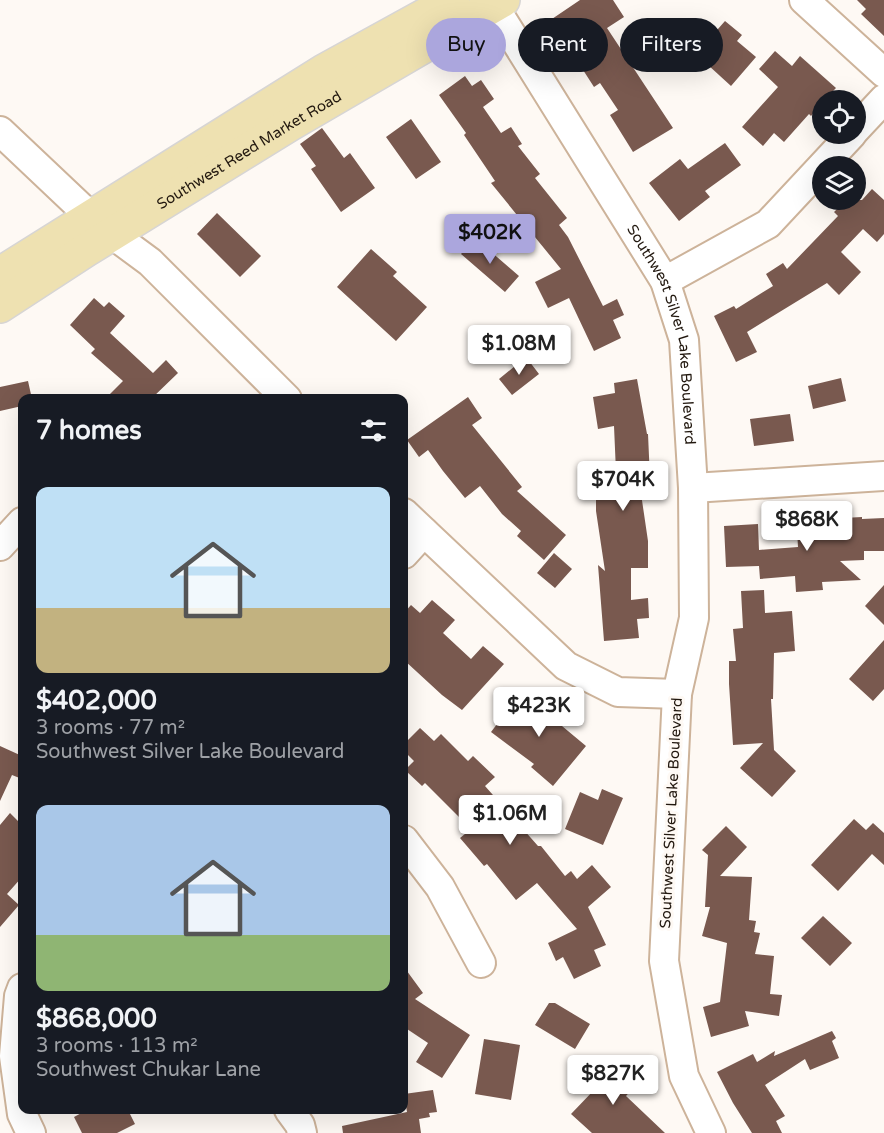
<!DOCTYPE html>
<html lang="en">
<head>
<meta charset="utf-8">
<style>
	:root { --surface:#171b24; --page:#242831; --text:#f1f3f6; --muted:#9ea1a6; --accent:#aba6dd }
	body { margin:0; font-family:"Varela Round",sans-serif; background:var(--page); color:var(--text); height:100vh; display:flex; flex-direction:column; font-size:22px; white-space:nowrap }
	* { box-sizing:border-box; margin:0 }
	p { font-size:20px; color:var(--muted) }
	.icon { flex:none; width:33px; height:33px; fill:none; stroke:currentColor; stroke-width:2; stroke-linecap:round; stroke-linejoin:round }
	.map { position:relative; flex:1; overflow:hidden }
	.side { position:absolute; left:18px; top:394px; width:390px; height:720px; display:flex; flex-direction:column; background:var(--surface); border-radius:12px; box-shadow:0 6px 24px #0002 }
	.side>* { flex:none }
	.banner { position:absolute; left:426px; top:18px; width:368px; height:54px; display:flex; gap:12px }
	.tools { position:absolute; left:812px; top:90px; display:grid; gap:12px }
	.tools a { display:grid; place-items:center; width:54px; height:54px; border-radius:50%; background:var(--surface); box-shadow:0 6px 24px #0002; font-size:30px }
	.price { position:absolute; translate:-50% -51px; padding:0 14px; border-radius:6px; background:#fff; color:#222; font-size:20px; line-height:39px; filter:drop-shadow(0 2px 3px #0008) }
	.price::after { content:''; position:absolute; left:50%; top:36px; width:18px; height:14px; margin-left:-9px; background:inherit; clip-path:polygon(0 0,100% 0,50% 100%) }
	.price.selected { background:var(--accent); color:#111 }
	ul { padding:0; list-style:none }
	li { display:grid; align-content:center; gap:12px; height:318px; padding:0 18px }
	li span { display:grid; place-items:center; height:186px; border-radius:12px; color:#555 }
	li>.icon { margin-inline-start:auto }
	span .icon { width:108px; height:108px; fill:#fffc; stroke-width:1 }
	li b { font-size:26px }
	h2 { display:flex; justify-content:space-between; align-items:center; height:72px; padding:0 18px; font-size:26px }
	.chip { padding:0 21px; border-radius:27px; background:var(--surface); box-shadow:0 6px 24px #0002; font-size:21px; line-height:54px }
	.chip.selected { background:var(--accent); color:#111 }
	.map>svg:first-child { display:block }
</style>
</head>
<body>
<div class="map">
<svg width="884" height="1133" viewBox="0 0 884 1133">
	<rect width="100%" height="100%" fill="#fef9f4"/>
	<path fill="#79594f" d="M580,0H613L624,17L607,28L673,128L633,152L610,115L618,110L600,83L594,87L567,45L566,46L549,21Z
		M857,0H884V36L861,14L866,9Z
		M725,21L742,35L737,41L756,57L731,86L696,54Z
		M775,51L792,66L800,56L836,88L824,100H822V103L811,116L809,114L784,142L774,133L763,146L742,127L778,87L759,69Z
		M465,76L472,86L481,80L494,99L483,107L501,133L511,127L522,144L518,146L540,174L535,178L567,218L559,225L568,237L603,306L617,299L624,315L613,320L621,338L594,351L569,298L548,308L535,282L561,269L491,183L495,181L464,135L466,133L439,95Z
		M411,119L441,162L416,179L386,137Z
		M322,128L344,158L350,153L375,188L341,212L311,169L316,166L300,144Z
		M725,143L741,165L705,191L710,197L679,221L649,183L680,159L688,169Z
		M872,189L884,200V234L877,242L863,229L841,252L861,272L839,295L827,283L747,332L757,352L736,362L714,316L734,306L736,309L773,286L766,274L783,263L787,269L838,216L834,212L846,200H862Z
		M217,213L261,256L240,277L197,234Z
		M475,238L519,276L505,292L461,254Z
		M371,249L397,272L393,276L427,307L396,341L337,287Z
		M94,298L104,307L109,302L125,316L110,333L153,373L166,360L178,373L151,399H105L123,381L91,353L95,349L70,325Z
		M526,357L539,374L512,395L499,379Z
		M841,378L846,401L813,409L808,386Z
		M637,379L647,434H648L650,479L639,480L648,541V568H631V600L648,598L649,618L637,619L639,638L604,641L598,565L605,571L596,511V498L617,495L614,426L598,429L593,397L615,393L614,383Z
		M28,381L32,399H22V406L0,411V387Z
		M468,397L482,418L472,425L522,487L517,491L566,535L544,560L517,536L521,531L502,514L480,486L465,498L443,471L428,450L419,457L407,440Z
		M790,414L794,441L754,446L750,419Z
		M862,517V519L884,518V551H864V560L840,561L861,580L822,582L823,590L796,592L795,576L760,579L759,566L726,567L724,526L758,524L759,550L798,547L797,530L825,528V526L843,525V518Z
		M554,553L572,569L555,588L537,573Z
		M884,585V625L865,606Z
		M764,590L765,613L792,611L795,651L774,653L773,699H771L774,750L796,771L772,797L740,768L763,743L733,745L729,684V661H736L733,629L743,628L741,591Z
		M432,600L455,620L443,633L471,659L483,646L504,664L462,710L442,695L404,660V613L411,605L420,613Z
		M884,640V689L873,701L849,679Z
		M523,690L553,712L550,716L586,746L553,786L531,767L534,764L491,732Z
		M420,728L434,741L441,734L468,761L473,756L495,777L485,786L538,846H541L565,876L571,871L577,879L592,865L611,887L588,907L606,945L594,950L601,966L574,979L563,957L556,961L548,943L577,929L537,883L516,900L487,864L484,866L460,838L471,829L425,783L422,786L405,770L414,761L404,751V744Z
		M0,746L22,756V779L12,775L0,801Z
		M602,789L623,798L603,845L565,829L580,792L598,800Z
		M10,813L22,825V877L7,894L19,905L0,927V825Z
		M854,819L866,830L873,823L884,833V865L872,854L838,891L811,865Z
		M726,826L747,847L720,876L752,877L749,920L756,921L754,932L760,933L755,954L774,956L770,994L782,995L779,1016L745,1011L749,1026L711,1037L703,1007L720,1002L727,943L702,936L710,907H705L708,855L702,850Z
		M823,916L852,943L830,966L801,938Z
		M404,967L423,993L415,999L470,1035L442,1078L416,1062L428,1043L404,1027Z
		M549,1003H555L590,1024L575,1049L535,1025Z
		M832,1031L836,1038L832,1041L839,1058L810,1070L805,1059L765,1085L785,1116L776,1121L782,1133H752L733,1103L717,1072L753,1054L757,1062L775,1051L774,1056Z
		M484,1039L520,1045L511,1100L475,1094Z
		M609,1061L635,1086L626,1096L665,1133H592L571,1114L595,1089L589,1083Z
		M433,1090L437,1112L429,1113L430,1117L419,1119L421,1133H343L342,1126L407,1112L404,1094Z
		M87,1110H128L135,1124L117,1133H82L74,1117Z"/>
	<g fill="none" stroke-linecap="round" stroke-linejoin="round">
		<defs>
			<g id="minor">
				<path id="s1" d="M490,0L665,281L684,340L693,488L694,618L677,694L664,961L684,1076L711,1133"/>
				<path d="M804,0L884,73"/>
				<path d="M855,130L884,99"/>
				<path d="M0,131L91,217"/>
				<path d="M112,234L150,262L287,399"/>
				<path d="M665,281L768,224L852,134"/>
				<path d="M693,488L884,476"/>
				<path d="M404,513L566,666L618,692L677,694"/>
				<path d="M0,546L22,522"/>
				<path d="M404,554L424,532"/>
				<path d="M404,840L440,887L481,963"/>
				<path d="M22,988L19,996L14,1056L22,1114L31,1133"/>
				<path d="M289,1110L300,1125L302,1133"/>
			</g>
			<g id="major">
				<path d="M0,274L324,71L453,0"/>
				<path id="s2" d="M0,306L86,250L292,123L503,0"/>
			</g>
		</defs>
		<use href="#minor" stroke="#cdb39a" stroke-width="32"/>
		<use href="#major" stroke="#d7d5d4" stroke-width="36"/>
		<use href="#minor" stroke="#fff" stroke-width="28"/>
		<use href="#major" stroke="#eee1b1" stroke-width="33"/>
	</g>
	<g text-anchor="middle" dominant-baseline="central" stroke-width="6" stroke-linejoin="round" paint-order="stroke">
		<g font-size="15" fill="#22180f" stroke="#fef9f4">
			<text stroke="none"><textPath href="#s2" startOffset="294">Southwest Reed Market Road</textPath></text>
			<text stroke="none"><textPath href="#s1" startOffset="382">Southwest Silver Lake Boulevard</textPath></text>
			<text transform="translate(671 813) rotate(-87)">Southwest Silver Lake Boulevard</text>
		</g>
	</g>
</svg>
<div class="tools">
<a><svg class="icon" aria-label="locate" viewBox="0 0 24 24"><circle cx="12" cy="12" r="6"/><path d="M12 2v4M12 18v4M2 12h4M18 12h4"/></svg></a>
<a><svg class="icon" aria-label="layers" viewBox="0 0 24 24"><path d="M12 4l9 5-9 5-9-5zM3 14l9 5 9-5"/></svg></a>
</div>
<b class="price selected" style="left:490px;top:265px">$402K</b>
<b class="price" style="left:519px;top:376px">$1.08M</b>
<b class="price" style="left:623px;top:512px">$704K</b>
<b class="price" style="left:807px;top:552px">$868K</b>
<b class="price" style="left:539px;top:738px">$423K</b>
<b class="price" style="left:510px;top:846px">$1.06M</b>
<b class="price" style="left:613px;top:1106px">$827K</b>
<div class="banner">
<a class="chip selected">Buy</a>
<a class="chip">Rent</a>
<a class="chip">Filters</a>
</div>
<section class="side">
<h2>7 homes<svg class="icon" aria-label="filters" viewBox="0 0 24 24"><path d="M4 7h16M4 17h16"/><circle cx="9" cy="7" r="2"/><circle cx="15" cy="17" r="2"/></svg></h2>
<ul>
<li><span style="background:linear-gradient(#bfe0f5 65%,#c2b280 0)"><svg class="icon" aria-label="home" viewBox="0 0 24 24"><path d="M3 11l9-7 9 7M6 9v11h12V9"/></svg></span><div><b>$402,000</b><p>3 rooms · 77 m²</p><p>Southwest Silver Lake Boulevard</p></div></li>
<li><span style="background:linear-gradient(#a9c7e8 70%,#8fb573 0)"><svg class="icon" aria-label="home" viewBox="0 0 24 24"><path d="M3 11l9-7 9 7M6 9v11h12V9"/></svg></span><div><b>$868,000</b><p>3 rooms · 113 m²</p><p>Southwest Chukar Lane</p></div></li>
</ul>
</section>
</div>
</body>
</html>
